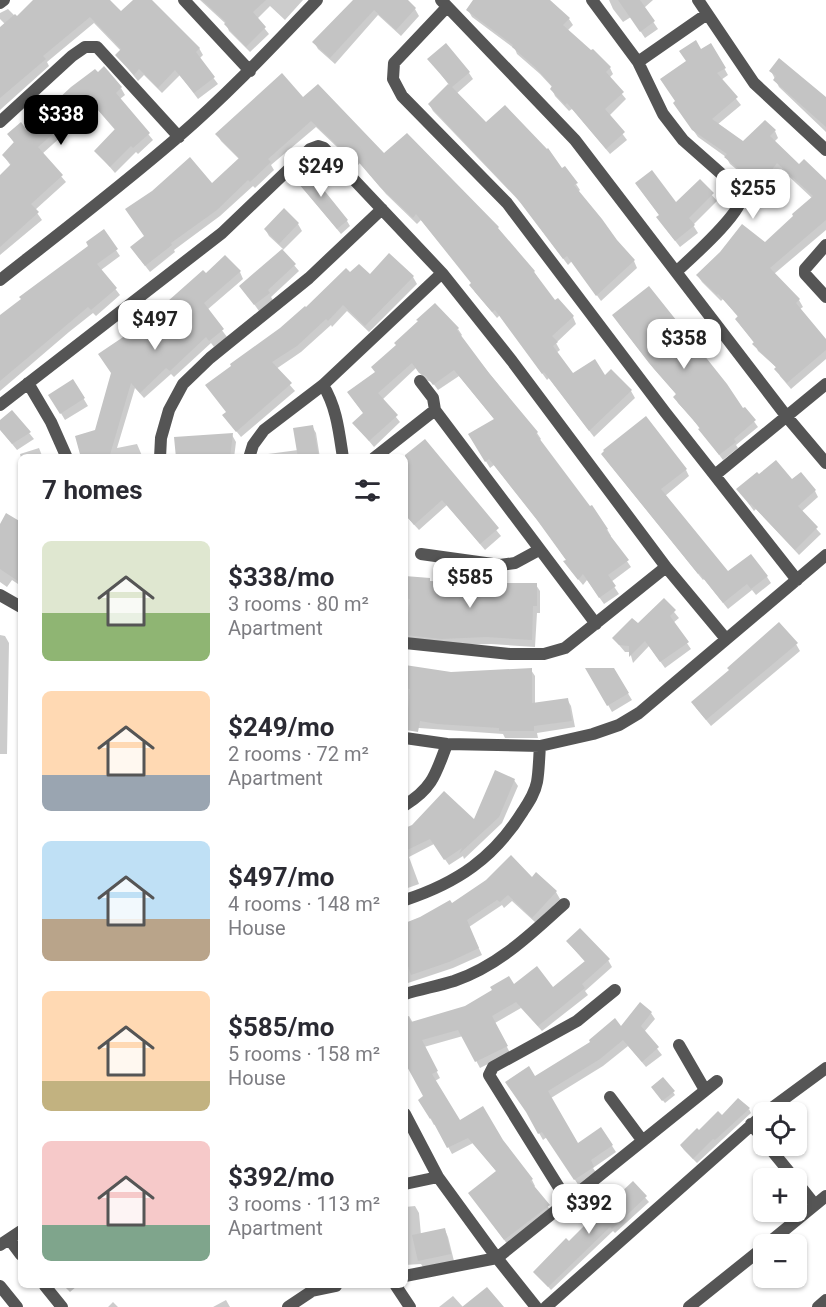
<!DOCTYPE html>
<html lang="en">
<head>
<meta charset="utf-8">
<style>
	:root { --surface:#fff; --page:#f7f7f7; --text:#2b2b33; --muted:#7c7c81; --accent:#000 }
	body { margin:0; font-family:Roboto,sans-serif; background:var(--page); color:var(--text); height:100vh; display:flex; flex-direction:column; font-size:22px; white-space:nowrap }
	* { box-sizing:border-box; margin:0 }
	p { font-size:20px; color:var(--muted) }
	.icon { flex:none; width:33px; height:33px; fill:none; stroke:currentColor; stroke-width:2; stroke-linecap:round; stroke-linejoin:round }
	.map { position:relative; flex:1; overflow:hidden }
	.side { position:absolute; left:18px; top:454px; width:390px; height:834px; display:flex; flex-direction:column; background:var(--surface); border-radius:9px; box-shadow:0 2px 4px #0004 }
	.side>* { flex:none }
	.controls { position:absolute; left:753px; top:1102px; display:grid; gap:12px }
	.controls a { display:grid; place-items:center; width:54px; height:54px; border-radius:9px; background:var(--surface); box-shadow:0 2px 4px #0004; font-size:30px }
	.price { position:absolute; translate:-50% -51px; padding:0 14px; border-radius:12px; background:#fff; color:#222; font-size:20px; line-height:39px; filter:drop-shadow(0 2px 3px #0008) }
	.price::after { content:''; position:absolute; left:50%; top:36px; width:18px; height:14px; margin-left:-9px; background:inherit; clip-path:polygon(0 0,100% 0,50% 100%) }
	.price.on { background:var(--accent); color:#fff }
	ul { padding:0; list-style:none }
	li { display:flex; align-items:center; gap:18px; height:150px; padding:0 24px }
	li span { display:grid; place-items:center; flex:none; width:168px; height:120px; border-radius:9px; color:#555 }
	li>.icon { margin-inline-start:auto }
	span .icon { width:72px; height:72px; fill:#fffc; stroke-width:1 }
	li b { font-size:26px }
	h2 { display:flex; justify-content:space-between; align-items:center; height:72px; padding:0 24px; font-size:26px }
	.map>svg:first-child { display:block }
</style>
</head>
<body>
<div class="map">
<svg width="826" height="1307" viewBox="0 0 826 1307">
	<rect width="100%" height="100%" fill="#fff"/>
	<path fill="#0003" d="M38,0H108L121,13L135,0H150L199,48L203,55L199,59L218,84L198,99L180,75L162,93L144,75L138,81L117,55L121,51L94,23L47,62L49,66L0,110V32L7,26L0,19V13L8,9L17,18Z
		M200,0H303L285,20L270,6L257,19L269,34L250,52L229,31L226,24Z
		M355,0H405L415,9L419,16L401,36L378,15L335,64L318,49L314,42Z
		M475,0H545L569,19L573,25L567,31L610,68L613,74L609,78L626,99L609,116L627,140L610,154L572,109L569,111L555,96L552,89L553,88L540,74L517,54L515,49L472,17L468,10Z
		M609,0H653L644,8L658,29L645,38L631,17L623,22L613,9Z
		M711,45L728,75L721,80L741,105L717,125L743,143L775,131L778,138L774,142L799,166L826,181V230L774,274L799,300L803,307L800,309L826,341V359L791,389L780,376L777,368L758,351L755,344L741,326L737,319L739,318L723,299L721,301L702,282L698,276L765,244L813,199L781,169L763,193L750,186L746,177L730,164L726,157L698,137L679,110L701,51Z
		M429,59L469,73L473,79L456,94L486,125L562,170L576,184L580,190L578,192L615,241L634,261L637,268L601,301L572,261L568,265L522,204L433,111L429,104L449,85Z
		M771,71L826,98V132L779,87Z
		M121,88L125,95L120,99L153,140L138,154L136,152L115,173L96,151L116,131L97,109L95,111L93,108L42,154L66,182L35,210L42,220L0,255V177L11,166L3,155L15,144L8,134L26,131Z
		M303,99L384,155L534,272L555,303L573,317L576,324L556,343L560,350L556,353L573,375L605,377L631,391L635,398L594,437L549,378L547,380L500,315L497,318L475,292L471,285L473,284L421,220L417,224L386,194L360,163L357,166L316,127L271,165L274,170L255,188L253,186L220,216L174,250L175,252L150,272L136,254L239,159L221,141L217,134Z
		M700,181L717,201L693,225L698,233L680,247L662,224L660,216L636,184L676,204Z
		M298,182L347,221L350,226L341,234Z
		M284,210L298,224L302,231L282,251L299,271L271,297L273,300L259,311L241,286L283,249L269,236L265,229Z
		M103,231L120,256L101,270L120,295L96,316L93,313L69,332L0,391V317L90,247Z
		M240,272L243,279L207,310L227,337L214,347L211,343L174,377L171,374L144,398L135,388L117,448L137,444L143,458H83L142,326L206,276Z
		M350,274L370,277H413L417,284L369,332L347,311L332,327L331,325L301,352L276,369L295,391L241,437L224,416L306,309Z
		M617,321L743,410L745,409L758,427L736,445L738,448L723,460L692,418L678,403L675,397L677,395L654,369Z
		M458,329L462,335L460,337L537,433L541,439L539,441L590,508L592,507L607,529L611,536L610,537L631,567L611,582L619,594L604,604L587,580L583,585L569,568L567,561L543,527L494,465L490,468L470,435L495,420L459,376L438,390L432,382L425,380L416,368L382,400L400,422L374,447L354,423L364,414L353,399Z
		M73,381L88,406L65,420L50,395Z
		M12,412L34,439L17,450L0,429V422Z
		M312,426L316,433L320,458H269L268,454L298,450Z
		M232,435L236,442L234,458H177Z
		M424,441L501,536L485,550L447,505L419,530L405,515V458Z
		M39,448L43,458H21L20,454Z
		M607,461L686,470L689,476L665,496L728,573L767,577L771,583L756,595L752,590L728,609L704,579L703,580Z
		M738,489L815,491L818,497L801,512L821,534L799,555L756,509L754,511Z
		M21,524V586L12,580L7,587L0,582V527Z
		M405,577L430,582L536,585L540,591V613H537L535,647L491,644L446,645L410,641L405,633Z
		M664,600L679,618L673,623L691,649L665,668L649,646L633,663L630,652H625L614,639L638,625Z
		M0,635L5,636L9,643L7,754H0Z
		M796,644L800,651L711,726L697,709L693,703Z
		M405,666L451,673L531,670L535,676V704L567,699L571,706L575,727L537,733L538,738H505L503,734L405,727Z
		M588,669H613L632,700L612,712Z
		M514,780L518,786L502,823L464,859L463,856L449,865L434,844L409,857L419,884L405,889V830L475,822Z
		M532,879L556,892L560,899L536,923L512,901L504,908L502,905L469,927L482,955L453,968L405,984V924Z
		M568,942L608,960L612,967L585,991L588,995L542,1031L521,1008L495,1023L510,1053L480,1068L463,1036L424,1047L440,1078L435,1081L460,1122L502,1141L532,1180L535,1186L533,1188L552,1212L508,1245L474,1199L497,1172L473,1143L452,1154L436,1124L434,1125L420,1100L425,1097L405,1057V1017L409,1016L413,1023L466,1007L513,986L553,989L586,963Z
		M651,1013L655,1019L644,1032L662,1055L646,1067L628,1046L603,1066L551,1098L578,1145L601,1129L616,1152L593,1168L597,1174L579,1186L547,1137L543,1140L530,1117L535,1078Z
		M654,1090L673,1092L675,1095L665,1103Z
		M749,1109L751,1113L697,1163L684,1150L681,1146L699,1132Z
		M633,1184L649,1202L615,1233L613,1231L551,1290L535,1272L569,1243L594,1226Z
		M415,1206L419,1213L421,1235L445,1230L448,1237L454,1261L423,1267L421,1264L405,1265V1207Z
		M64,1286H77L70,1292Z
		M453,1296L463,1307H439Z
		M226,1300L230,1307H213Z
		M113,1302L118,1307H108Z"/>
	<path fill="#c4c4c4" d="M33,0H110L121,11L133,0H152L200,48L196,52L215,77L194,93L175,70L158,88L139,69L134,75L115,55L121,49L90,17L43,56L46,59L0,98V27L15,14L17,16Z
		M202,0H266L253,12L266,27L246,47L224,24L226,22Z
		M353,0H408L416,8L396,30L374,10L330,58L312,42Z
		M473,0H550L570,18L563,25L591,50L593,49L611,67L606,72L624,92L605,109L625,132L606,149L567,103L565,105L550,89L552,86L535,67L512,47L513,45L466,10Z
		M618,0H640L655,21L640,32Z
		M696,40L701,49L711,43L726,68L717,73L738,97L712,119L743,141L765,120L776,130L770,136L799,164L804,159L826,180V220L770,268L800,299L796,303L826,339V350L787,383L774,369L776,367L752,344L754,342L735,319L738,316L718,294L717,295L696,275L720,252L742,224L765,242L793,216L792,214L813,196L777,163L759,187L744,179L746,175L724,157L727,154L692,130L673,103L675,101L660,79L686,61L679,51Z
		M446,43L470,72L452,87L486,122L505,105L547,149L548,148L562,168L565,166L578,183L574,185L602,219L617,240L635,260L596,296L567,256L563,259L516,197L428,104L448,84L450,85L427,59Z
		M779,58L826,97V127L773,80L776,76L769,71Z
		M104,66L122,87L116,93L150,133L133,148L131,146L110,167L94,151L115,129L92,103L90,105L88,103L38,147L63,175L31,204L39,212L0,247V175L11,164L2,155L14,142L7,134L21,122L26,129L71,87L95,69L98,72Z
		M282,73L303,97L318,84L384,153L407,133L499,227L498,228L535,271L534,272L555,300L558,298L574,316L552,336L558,342L553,346L573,373L595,359L605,375L611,369L632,390L589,431L544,372L542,374L495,310L492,312L469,285L471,283L416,214L413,218L380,187L355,158L353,160L311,121L268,159L271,162L250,182L248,180L217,210L171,243L172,245L145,266L130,247L144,236L125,209L152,191L190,157L212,183L239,158L215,134Z
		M303,167L313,180L315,179L348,220L337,229L293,177Z
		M652,170L676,202L700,179L714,193L689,218L695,225L675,241L656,217L659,215L635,183Z
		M284,208L299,223L279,244L264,229Z
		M104,229L118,249L97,264L117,288L91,310L88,307L0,381V315L21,299L19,297L88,246L86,242Z
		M282,249L296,264L268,290L270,293L254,305L239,286Z
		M389,253L414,276L365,326L343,305L328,321L326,319L297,346L272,362L292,383L236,432L222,415L226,412L205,385L231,366L230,364L280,328L305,306L306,307L346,268L350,272L359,264L370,274Z
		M225,255L241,271L204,303L224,329L209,341L206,337L170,371L166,368L140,393L131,383L109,458H81L75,436L95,430L111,373L98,354L141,325L203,270L206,273Z
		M649,286L727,384L743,408L745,407L756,420L734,439L736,442L719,455L698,429L700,428L673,397L676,394L649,363L612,315Z
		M435,303L459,328L457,330L489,373L538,432L536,434L590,506L592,505L608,529L606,530L629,560L608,575L616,586L599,598L583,574L578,580L563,561L566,560L537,520L489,459L485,462L468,434L494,419L454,370L433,385L426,376L419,373L412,363L378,393L398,415L369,441L352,423L363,413L347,392L375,372L371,367L396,345L394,343L418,321L416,320Z
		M73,379L85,398L60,414L48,395Z
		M12,410L31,432L12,444L0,430V420Z
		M646,416L687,469L661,489L728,571L751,554L768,576L751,589L747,584L723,603L699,573L698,574L601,454L604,451L603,450Z
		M313,425L319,458H298L293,428Z
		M233,433L230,458H176L174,437Z
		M425,439L499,528L480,544L442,500L414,525L405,514V455Z
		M776,460L792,479L801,472L816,490L798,506L818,527L795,550L751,504L750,505L736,489L757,472L759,474Z
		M6,513L21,522V583L0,569V524Z
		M405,576L430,578V581L473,583H537V606H533L532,640L486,637L441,639L405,635L410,599L405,598Z
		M664,598L676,610L670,616L689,642L660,662L645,641L629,657V646L619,645L612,638L632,618L638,623Z
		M779,622L798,643L706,720L691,702L729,670L727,668Z
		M405,665L451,672L532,668V703L568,698L572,721L534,726V731H499V728L437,724L420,721L418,732L406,730L410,689L405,688Z
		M585,668H614L629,693L607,706Z
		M495,770L515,779L499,817L459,854L462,848L444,860L430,839L405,851V828L412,825L444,791L474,819Z
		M511,855L532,877L536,872L557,891L532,918L508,895L500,902L497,900L467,920L479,948L449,962L411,975L405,957V923L420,917L450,900L452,903L486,880Z
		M580,928L610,959L582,984L585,988L538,1026L516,1002L492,1016L508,1046L475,1062L458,1030L422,1040L438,1071L432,1074L460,1120L483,1106L503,1140L533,1179L530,1181L550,1205L504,1240L468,1193L496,1171L468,1138L447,1148L431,1118L430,1119L418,1100L423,1096L405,1063V1010L411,1022L465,1006L492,990L490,987L509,976L514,984L537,966L553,987L585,961L566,941Z
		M640,1002L652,1012L641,1026L659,1047L642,1062L623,1040L600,1059L548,1091L578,1143L601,1127L613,1145L591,1160L594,1167L574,1180L542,1132L538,1134L526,1112L505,1082L529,1066L535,1076L590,1042L589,1040L615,1018L621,1026Z
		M663,1077L675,1091L662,1101L651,1087Z
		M738,1098L750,1108L715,1140L713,1139L693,1159L680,1145L697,1128L699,1130L718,1111L722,1115Z
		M633,1181L647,1196L612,1229L610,1227L548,1287L533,1272L566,1238L569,1241L590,1220L594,1224L617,1198L616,1197Z
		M445,1228L451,1254L418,1261L412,1235Z
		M487,1287L504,1307H462Z"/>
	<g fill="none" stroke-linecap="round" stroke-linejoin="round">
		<path stroke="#555" stroke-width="12" d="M184,0L250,71
			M441,0L575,140L787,417L826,463
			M592,0L638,62L663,114L683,140L743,193C743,213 692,257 676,272
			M698,0L754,83L826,150
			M0,3L4,0
			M447,7L394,63L393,79L402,96L507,203L665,412L797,580
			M638,62L707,14
			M0,122L72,56L85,47H97L179,137
			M826,245L805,269V274L826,297
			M0,280C60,233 120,187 178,137C227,95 272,47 317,0
			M420,381L433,398L435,410
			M28,383L51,422L67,458
			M323,385C337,408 339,432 343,458
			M0,405L222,233L310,149L318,146L324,148L442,273L512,361L666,567L726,639
			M160,458L161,438L169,410L183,384L210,358L309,278L382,209
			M249,458L253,445L264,430L323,385L442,273
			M374,458L435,410L596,624
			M715,475L826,384
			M421,554L500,565L515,563L539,550
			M0,595L21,607
			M405,643L510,654H544L565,648L666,567
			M405,738L447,744L540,746L593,734L619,725L639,713L826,555
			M405,805C433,788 436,773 447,744
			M405,900C457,883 494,858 523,811C529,802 535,793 537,782C539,771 539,758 540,746
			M405,994C421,989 438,986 454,981C498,966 530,935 564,904
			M679,1045L705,1090
			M610,1097L642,1140
			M765,1113L826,1068
			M405,1114L438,1177L497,1258L536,1307
			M751,1124L764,1140
			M768,1146L795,1179
			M796,1181L815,1205
			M405,1184L438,1177
			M568,1202L489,1075L493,1067L577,1021L615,990
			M9,1239L21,1255
			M0,1245L21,1231
			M766,1245L826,1196
			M405,1276L497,1258L717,1081
			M0,1286L17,1307
			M45,1286L62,1307
			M396,1286L410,1307
			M288,1307L312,1291L336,1286
			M546,1307L764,1114
			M689,1307L764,1247
			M818,1307L826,1300"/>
	</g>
</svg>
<div class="controls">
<a><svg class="icon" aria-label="locate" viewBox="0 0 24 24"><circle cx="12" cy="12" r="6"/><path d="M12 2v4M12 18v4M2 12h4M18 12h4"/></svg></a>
<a>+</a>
<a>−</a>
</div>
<b class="price on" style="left:61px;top:146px">$338</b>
<b class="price" style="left:321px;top:198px">$249</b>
<b class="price" style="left:753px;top:220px">$255</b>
<b class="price" style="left:155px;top:351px">$497</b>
<b class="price" style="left:684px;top:370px">$358</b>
<b class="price" style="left:470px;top:609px">$585</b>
<b class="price" style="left:589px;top:1235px">$392</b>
<section class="side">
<h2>7 homes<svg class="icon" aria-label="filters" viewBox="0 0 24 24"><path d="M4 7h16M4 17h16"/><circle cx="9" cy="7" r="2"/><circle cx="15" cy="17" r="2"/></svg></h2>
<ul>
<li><span style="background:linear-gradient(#dfe7d0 60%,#8fb573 0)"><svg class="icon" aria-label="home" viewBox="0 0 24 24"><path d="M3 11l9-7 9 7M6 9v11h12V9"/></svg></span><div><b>$338/mo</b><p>3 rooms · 80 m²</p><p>Apartment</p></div></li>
<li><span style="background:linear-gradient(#ffd9b3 70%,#9aa5b1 0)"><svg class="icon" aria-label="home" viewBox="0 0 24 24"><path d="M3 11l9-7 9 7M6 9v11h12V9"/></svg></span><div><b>$249/mo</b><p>2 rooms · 72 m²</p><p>Apartment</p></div></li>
<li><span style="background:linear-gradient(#bfe0f5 65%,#b9a48a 0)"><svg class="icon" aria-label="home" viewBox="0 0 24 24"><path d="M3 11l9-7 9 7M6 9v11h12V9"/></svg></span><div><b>$497/mo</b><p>4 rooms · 148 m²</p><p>House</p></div></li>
<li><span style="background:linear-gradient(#ffd9b3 75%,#c2b280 0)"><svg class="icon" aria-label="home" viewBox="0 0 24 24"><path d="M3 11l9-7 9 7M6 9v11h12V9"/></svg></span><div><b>$585/mo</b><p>5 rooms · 158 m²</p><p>House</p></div></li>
<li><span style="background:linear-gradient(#f6c9c9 70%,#7fa58c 0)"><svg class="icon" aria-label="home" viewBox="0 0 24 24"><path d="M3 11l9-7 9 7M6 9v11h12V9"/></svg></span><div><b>$392/mo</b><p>3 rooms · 113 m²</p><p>Apartment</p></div></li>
</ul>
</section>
</div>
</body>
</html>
